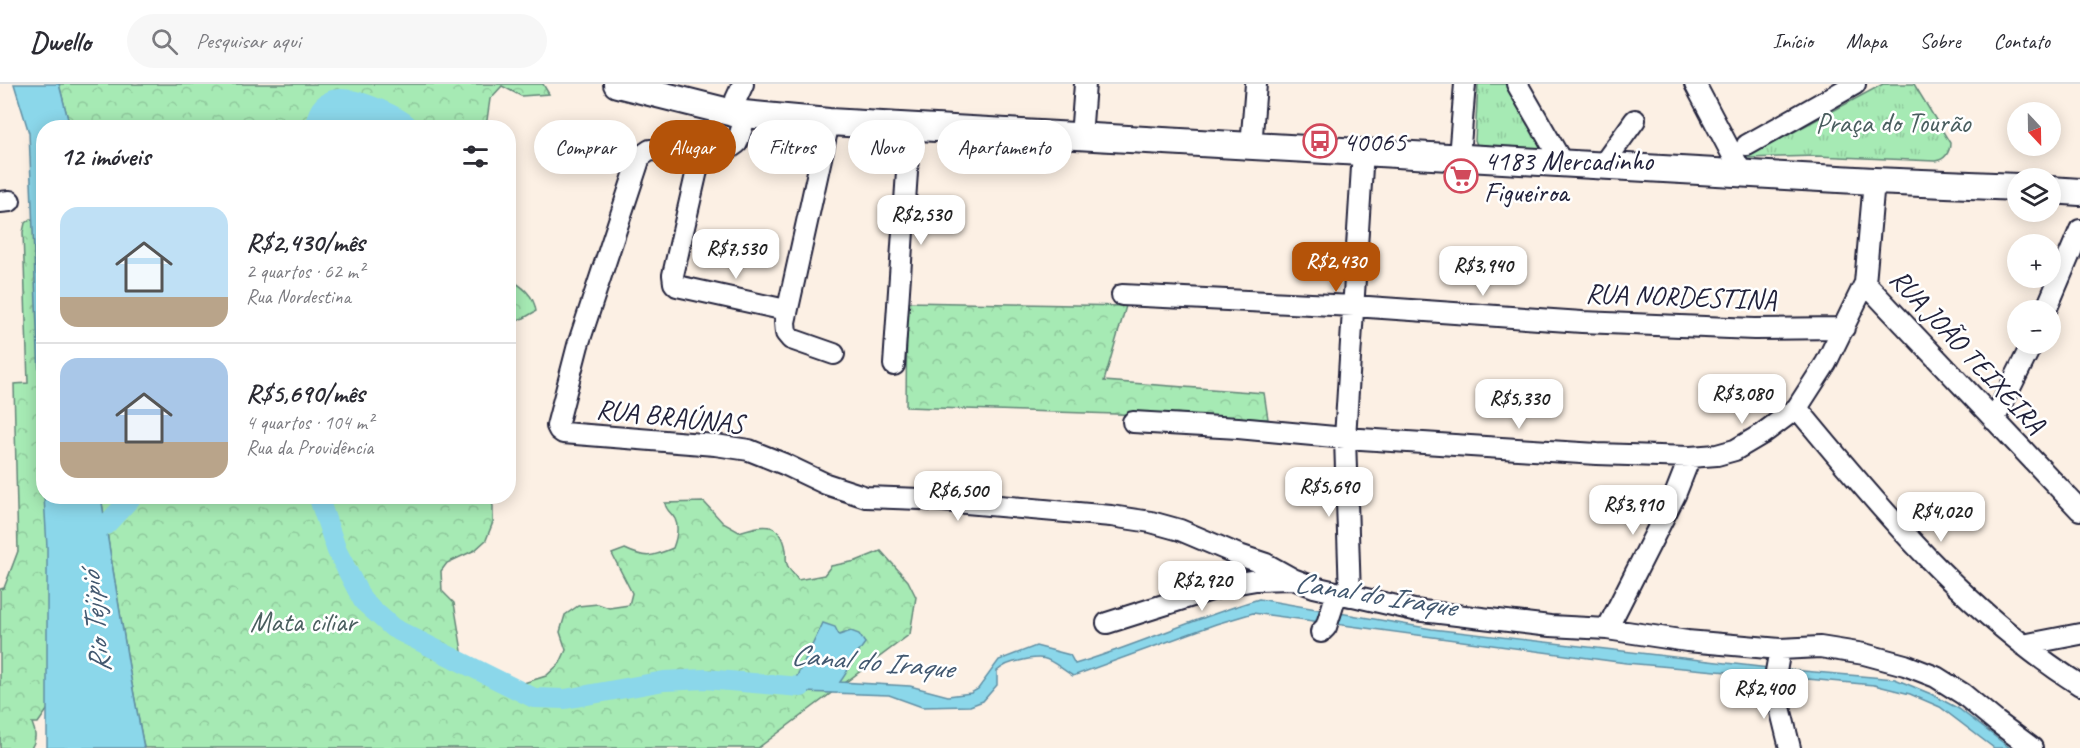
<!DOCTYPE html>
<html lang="pt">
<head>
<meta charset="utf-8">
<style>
	:root { --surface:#fff; --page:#f7f7f7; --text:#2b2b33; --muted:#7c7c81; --line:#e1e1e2; --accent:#b45309 }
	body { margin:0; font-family:Caveat,sans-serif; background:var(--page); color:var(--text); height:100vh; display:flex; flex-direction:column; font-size:22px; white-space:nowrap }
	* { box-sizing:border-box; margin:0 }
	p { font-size:20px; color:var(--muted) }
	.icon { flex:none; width:33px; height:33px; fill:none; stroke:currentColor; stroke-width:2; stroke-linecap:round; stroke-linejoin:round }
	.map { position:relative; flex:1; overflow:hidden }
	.side { position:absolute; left:36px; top:36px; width:480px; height:384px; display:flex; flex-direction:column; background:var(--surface); border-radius:24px; box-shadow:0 3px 15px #0003 }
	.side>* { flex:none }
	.hud { position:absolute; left:534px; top:36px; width:570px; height:54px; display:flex; gap:12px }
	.needle { width:39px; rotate:158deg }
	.fabs { position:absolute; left:2007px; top:18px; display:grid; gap:12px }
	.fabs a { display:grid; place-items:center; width:54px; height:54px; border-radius:50%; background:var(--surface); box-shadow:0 3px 15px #0003; font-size:30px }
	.price { position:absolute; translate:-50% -51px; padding:0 14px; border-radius:12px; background:#fff; color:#222; font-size:20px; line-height:39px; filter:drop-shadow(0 2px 3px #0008) }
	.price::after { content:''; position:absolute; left:50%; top:36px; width:18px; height:14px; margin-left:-9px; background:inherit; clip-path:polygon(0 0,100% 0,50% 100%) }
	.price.active { background:var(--accent); color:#fff }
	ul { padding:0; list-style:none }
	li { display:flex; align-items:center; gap:18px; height:150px; padding:0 24px }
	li+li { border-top:2px solid var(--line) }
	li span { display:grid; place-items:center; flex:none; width:168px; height:120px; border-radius:18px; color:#555 }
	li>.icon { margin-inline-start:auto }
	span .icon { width:72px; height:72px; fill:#fffc; stroke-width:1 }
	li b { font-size:26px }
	h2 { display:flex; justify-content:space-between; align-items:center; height:72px; padding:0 24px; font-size:26px }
	.pill { padding:0 21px; border-radius:27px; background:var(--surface); box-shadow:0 3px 15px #0003; font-size:21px; line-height:54px }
	.pill.active { background:var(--accent); color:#fff }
	header { display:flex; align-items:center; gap:36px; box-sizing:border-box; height:84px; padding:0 30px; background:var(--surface); border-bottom:2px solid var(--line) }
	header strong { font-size:28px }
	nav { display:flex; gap:33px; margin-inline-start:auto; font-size:21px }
	.search { width:420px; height:54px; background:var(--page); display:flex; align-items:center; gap:15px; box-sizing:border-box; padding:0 21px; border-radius:33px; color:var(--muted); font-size:22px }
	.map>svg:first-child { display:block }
</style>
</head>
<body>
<header>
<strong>Dwello</strong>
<div class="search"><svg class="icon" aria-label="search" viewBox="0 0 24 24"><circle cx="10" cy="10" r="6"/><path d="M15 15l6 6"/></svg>Pesquisar aqui</div>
<nav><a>Início</a><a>Mapa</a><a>Sobre</a><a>Contato</a></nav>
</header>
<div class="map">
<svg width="2080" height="664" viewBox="0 0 2080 664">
	<defs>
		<pattern id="forest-crowns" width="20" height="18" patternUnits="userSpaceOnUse" patternTransform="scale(1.5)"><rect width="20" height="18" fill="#a6eab4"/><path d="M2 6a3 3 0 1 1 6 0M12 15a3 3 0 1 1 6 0" fill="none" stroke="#8fc89c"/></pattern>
		<pattern id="park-tufts" width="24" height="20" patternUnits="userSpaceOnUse" patternTransform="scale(1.5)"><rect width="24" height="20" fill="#a6eab4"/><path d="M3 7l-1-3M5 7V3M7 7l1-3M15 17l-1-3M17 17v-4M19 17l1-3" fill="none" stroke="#8fc89c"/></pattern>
	</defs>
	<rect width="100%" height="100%" fill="#fcf0e4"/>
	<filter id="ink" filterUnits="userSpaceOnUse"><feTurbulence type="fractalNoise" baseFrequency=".0167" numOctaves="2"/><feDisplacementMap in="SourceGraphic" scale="12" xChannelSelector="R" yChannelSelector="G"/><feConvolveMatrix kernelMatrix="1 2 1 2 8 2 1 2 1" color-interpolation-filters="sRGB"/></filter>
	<g filter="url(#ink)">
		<path fill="url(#forest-crowns)" stroke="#648678" stroke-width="1.5" d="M59,0H543L549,10L521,12L502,2L490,15L486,43L70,44Z
			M30,135L38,136L44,149V412L55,413L52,619L38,639H32C36,648 37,656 31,664H0V505L4,504L18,467L14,300L28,299L23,148L25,139Z
			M508,194C522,202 534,211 536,227L524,234L509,238Z
			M907,218L1126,222L1104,297L1264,309L1268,335L906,323Z
			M101,413H490L493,422V438L486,456L475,466L447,479L441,487L442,507L454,519L463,573L469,582L511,603L546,592L560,579L566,566L560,548L565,531L578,522L598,520L609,524L629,521L632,509L612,470L625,465C646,475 652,473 673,464C676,456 679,443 675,435C671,428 666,427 665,419L704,418L723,439L739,448C761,441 781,435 786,466C787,470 785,476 787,480C788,485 795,491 798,496L824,491L831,482L856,477L881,467L908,497L916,513L910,550L758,664H144L131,595Z"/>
		<path fill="url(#park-tufts)" stroke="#648678" stroke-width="1.5" d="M1478,0H1511L1543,63L1535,70L1480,68L1475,56Z
			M1883,0H1914L1950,59C1950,68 1945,76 1935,77L1816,72L1745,74Z"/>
		<path fill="#8bd7ea" stroke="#618fa4" stroke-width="1.5" d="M14,0H59L70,43L44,44L43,390L29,49Z
			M44,413H101L131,595L144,664H47V463Z
			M1259,515L1432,545L1769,584L1895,595L1931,610L1959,625L2010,664H1994L1940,623L1910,610L1874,601L1626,579L1253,529L1216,540L1073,592C1049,577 1049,569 1019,577C1011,578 1003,582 997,587V601L983,617L970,622L922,623L889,611L774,607L778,596H795L823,539L835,543L839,551L851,547L859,550L865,559C855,572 849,586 840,598L910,602L948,612L971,609L978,605L999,576L1036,562L1070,571L1075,580C1137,561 1196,534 1259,515Z"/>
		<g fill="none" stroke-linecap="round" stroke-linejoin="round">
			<path stroke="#8bd7ea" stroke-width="20" d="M318,412L337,467L363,517L393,544L534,614L565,615L664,597L705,595L801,603
				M106,441L133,412"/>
			<path stroke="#8bd7ea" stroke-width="33" d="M323,44C323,35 324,27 333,23C347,16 388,35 401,44"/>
			<defs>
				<path id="minor" d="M1517,0L1563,80
					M1695,0L1742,89
					M733,29L736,15L743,0
					M746,31L737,59L730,64L701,69L650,66L640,73L578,261L557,342L559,346L563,349L715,361L749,366L784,380L826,400L866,413L921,415L1111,432L1151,438L1180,446L1239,471L1266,480L1293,495L1314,503L1414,526L1550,542L1607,545L1687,557L1780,565L1820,563L1864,570L1905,581L1936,593L1963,610L1997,638L2032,664
					M829,38L785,238L786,249L791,255L834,270
					M1081,53L1085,0
					M1747,61L1855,0
					M1251,63L1256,0
					M701,69L673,191L674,199L677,202L786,226
					M1459,73L1465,0
					M1602,82L1635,36
					M0,118L10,117
					M1865,199L2080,426
					M1122,211L1354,222L1582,238L1754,245L1844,244
					M2046,226L2080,146
					M894,281L910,43
					M1797,324C1880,425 1969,531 2080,601
					M1994,336L2032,260
					M1133,338L1238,344L1345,354L1597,370L1690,373L1717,371L1735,366L1762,350L1797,324L1826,279L1865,199L1874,97
					M1350,512L1345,354L1363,67
					M1107,539L1227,501L1256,496L1293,495
					M1607,545L1675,411L1690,373
					M1321,548L1326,543L1337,509
					M2023,561L2080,550
					M1780,565L1774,599L1790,664"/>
				<path id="major" d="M617,0L733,29L829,38L1874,97L2018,103
					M2050,106L2080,108"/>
			</defs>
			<use href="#minor" stroke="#22223b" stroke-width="24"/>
			<use href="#major" stroke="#22223b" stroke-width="30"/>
			<use href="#minor" stroke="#fff" stroke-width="20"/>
			<use href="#major" stroke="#fff" stroke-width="26"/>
		</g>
	</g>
	<defs>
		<symbol id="bus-ring" viewBox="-11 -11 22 22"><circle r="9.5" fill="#fff" stroke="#d1495b" stroke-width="1.5"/><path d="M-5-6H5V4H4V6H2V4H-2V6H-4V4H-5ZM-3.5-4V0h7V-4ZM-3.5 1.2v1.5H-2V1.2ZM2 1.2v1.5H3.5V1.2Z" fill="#d1495b"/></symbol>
		<symbol id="supermarket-ring" viewBox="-11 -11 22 22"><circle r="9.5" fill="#fff" stroke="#d1495b" stroke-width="1.5"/><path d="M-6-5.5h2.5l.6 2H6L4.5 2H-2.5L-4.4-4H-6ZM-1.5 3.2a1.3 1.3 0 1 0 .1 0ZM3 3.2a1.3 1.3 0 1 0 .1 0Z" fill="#d1495b"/></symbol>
	</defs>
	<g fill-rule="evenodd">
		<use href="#bus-ring" x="1301" y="38" width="38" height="38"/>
		<use href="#supermarket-ring" x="1442" y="73" width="38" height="38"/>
	</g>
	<g text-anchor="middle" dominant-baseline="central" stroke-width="5" stroke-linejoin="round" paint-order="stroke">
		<g font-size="28" fill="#4a5e5f" stroke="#fff">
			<text x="1893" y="38">Praça do Tourão</text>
			<text x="303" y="537">Mata ciliar</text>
		</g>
		<g font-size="28" fill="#22223b" stroke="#fff" text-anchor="start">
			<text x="1343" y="57">40065</text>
			<text x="1484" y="76">4183 Mercadinho<tspan x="1484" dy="32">Figueiroa</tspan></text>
		</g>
		<g font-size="28" fill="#22223b" stroke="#fff">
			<text transform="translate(1681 212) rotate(2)">RUA NORDESTINA</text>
			<text transform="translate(1968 267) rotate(47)">RUA JOÃO TEIXEIRA</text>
			<text transform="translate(670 332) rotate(6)">RUA BRAÚNAS</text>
		</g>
		<g font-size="30" font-style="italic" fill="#425870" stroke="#fff">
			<text transform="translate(1375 510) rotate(9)">Canal do Iraque</text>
			<text transform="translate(95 539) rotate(-96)">Rio Tejipió</text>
			<text transform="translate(872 577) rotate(5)">Canal do Iraque</text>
		</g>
	</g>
</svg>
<div class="fabs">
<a><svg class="needle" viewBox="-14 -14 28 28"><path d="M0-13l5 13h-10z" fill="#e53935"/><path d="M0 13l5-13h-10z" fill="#7c7c81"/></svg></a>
<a><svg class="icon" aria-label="layers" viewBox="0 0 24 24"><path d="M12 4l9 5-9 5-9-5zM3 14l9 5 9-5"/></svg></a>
<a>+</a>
<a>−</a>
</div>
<b class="price" style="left:921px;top:162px">R$2,530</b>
<b class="price" style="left:736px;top:196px">R$7,530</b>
<b class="price active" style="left:1336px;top:209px">R$2,430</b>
<b class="price" style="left:1483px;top:213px">R$3,940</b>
<b class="price" style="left:1742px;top:341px">R$3,080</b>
<b class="price" style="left:1519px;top:346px">R$5,330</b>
<b class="price" style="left:1329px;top:434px">R$5,690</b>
<b class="price" style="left:958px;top:438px">R$6,500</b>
<b class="price" style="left:1633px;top:452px">R$3,910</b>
<b class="price" style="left:1941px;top:459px">R$4,020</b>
<b class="price" style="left:1202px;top:528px">R$2,920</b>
<b class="price" style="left:1764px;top:636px">R$2,400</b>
<div class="hud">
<a class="pill">Comprar</a>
<a class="pill active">Alugar</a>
<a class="pill">Filtros</a>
<a class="pill">Novo</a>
<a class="pill">Apartamento</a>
</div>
<section class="side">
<h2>12 imóveis<svg class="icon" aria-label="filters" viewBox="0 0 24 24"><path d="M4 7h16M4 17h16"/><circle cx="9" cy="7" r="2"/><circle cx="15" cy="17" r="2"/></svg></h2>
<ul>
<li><span style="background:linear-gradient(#bfe0f5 75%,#b9a48a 0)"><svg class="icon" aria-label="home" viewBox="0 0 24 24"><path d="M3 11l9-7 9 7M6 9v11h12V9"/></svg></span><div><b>R$2,430/mês</b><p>2 quartos · 62 m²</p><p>Rua Nordestina</p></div></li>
<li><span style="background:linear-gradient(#a9c7e8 70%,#b9a48a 0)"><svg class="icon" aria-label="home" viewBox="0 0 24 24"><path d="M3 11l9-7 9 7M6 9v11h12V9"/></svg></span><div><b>R$5,690/mês</b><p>4 quartos · 104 m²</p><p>Rua da Providência</p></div></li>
</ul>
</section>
</div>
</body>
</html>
